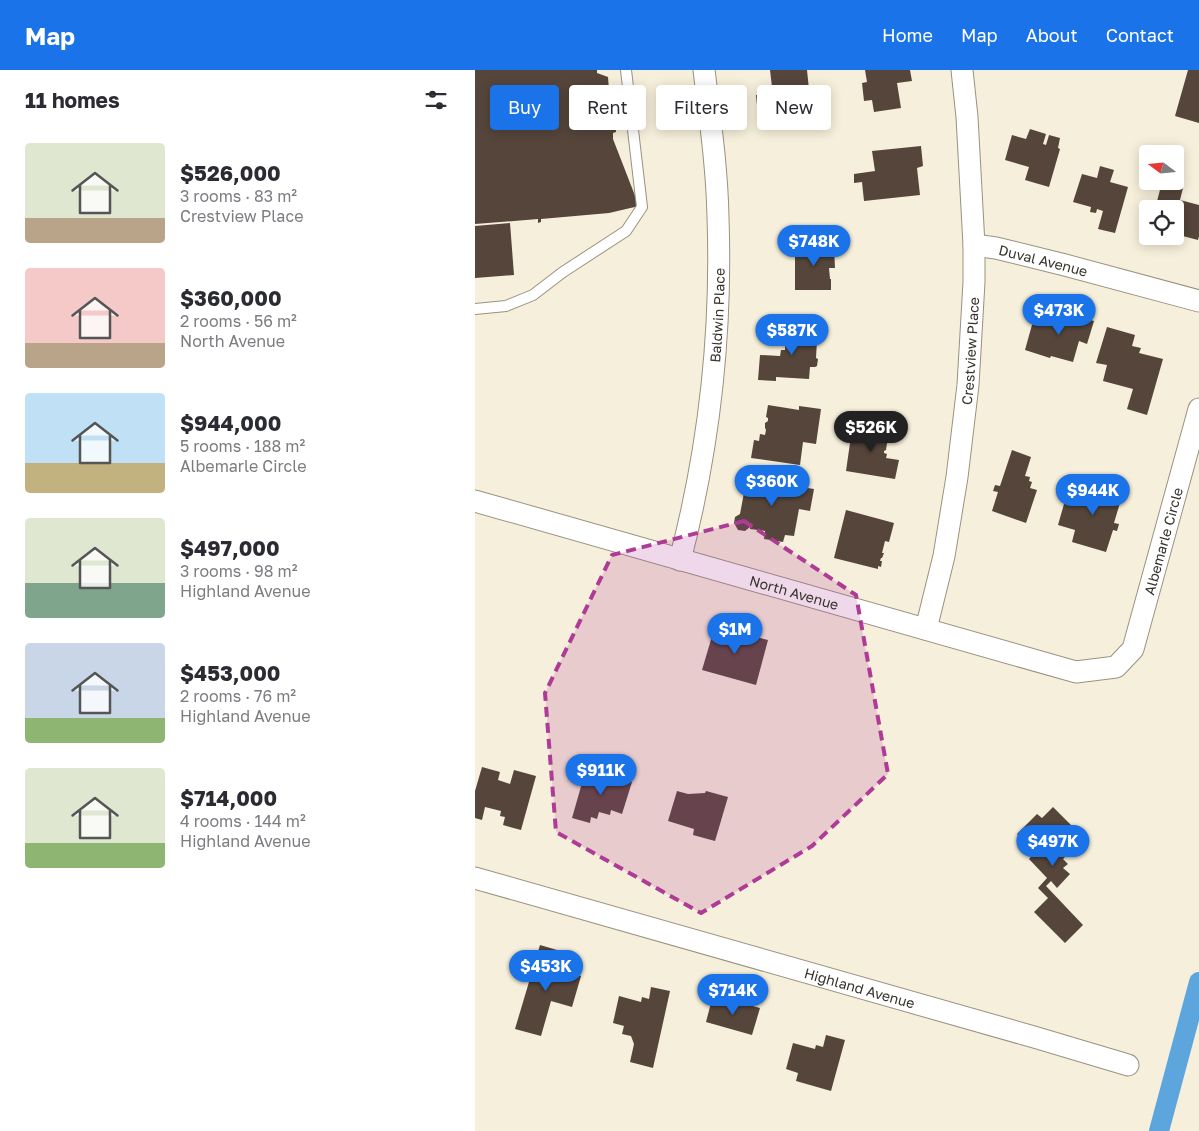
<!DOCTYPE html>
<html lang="en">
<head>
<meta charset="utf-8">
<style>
	:root { --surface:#fff; --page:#f2f2f3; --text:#2b2b33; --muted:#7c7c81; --accent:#1a73e8 }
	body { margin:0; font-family:"Golos Text",sans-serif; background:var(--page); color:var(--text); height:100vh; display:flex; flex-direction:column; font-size:19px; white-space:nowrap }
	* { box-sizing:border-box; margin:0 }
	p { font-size:16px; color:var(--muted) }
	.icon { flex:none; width:28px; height:28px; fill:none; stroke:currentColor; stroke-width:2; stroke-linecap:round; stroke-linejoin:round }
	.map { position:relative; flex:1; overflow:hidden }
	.side { display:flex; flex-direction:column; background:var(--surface); width:475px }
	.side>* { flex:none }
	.guide { position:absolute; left:15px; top:15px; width:475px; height:45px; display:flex; gap:10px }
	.needle { width:32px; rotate:286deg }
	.buttons { position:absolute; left:664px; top:75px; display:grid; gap:10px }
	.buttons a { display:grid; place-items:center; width:45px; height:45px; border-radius:5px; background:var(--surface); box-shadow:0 2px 12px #0003; font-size:25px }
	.price { position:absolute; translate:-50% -42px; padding:0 11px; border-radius:18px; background:var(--accent); color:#fff; font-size:16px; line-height:32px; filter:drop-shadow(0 1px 2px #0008) }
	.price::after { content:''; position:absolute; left:50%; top:30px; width:15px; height:11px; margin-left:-8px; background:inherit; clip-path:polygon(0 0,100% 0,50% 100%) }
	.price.selected { background:#222; color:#fff }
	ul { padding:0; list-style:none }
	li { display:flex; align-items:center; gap:15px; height:125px; padding:0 25px }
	li span { display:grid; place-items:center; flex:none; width:140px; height:100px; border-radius:5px; color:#555 }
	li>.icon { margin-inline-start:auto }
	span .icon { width:60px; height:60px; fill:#fffc; stroke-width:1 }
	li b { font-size:21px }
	h2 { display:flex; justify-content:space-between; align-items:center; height:60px; padding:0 25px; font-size:21px }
	.pill { padding:0 18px; border-radius:5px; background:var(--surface); box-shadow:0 2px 12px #0003; font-size:18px; line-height:45px }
	.pill.selected { background:var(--accent); color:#fff }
	header { display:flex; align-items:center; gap:30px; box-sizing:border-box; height:70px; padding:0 25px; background:var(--accent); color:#fff }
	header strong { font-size:24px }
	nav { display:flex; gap:28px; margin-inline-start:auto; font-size:18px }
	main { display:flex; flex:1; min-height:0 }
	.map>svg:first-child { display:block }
</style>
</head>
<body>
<header>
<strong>Map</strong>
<nav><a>Home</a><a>Map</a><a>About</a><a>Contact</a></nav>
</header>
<main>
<section class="side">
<h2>11 homes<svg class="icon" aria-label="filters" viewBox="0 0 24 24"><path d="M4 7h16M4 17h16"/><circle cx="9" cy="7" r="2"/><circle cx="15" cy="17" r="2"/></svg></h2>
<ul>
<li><span style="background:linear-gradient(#dfe7d0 75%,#b9a48a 0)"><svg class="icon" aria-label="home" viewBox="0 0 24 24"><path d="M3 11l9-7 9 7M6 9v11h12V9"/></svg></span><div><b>$526,000</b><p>3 rooms · 83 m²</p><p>Crestview Place</p></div></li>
<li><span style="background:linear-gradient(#f6c9c9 75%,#b9a48a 0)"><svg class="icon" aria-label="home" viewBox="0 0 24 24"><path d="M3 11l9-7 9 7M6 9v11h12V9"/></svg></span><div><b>$360,000</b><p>2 rooms · 56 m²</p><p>North Avenue</p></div></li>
<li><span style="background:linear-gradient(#bfe0f5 70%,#c2b280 0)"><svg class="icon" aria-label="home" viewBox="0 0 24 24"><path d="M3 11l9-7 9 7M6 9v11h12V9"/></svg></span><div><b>$944,000</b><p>5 rooms · 188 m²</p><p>Albemarle Circle</p></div></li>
<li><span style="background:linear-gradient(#dfe7d0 65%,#7fa58c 0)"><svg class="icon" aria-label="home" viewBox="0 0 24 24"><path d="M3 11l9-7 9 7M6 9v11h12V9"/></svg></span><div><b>$497,000</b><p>3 rooms · 98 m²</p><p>Highland Avenue</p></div></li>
<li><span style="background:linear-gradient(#c9d6e8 75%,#8fb573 0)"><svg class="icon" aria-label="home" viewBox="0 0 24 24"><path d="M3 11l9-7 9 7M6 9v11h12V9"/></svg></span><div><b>$453,000</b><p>2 rooms · 76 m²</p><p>Highland Avenue</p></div></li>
<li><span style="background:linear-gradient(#dfe7d0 75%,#8fb573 0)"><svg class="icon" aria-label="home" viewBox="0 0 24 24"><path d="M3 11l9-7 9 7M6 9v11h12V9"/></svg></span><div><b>$714,000</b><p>4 rooms · 144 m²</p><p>Highland Avenue</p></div></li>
</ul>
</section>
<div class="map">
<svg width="724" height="1061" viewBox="0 0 724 1061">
	<rect width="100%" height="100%" fill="#f6efdb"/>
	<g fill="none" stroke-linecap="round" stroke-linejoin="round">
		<path stroke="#5ca6dd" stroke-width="20" d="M684,1061L724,912"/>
	</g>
	<path fill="#55453b" d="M0,0H122V3L133,7L137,57H141V62L138,63V69L164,136L134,143L66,149V152L63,153V149L0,154Z
		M295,0H332L336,39L283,45L281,25L294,24L293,17H297Z
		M390,0H435L437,11L422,13L426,38L399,42L397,30L389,31L387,13L392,12Z
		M713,0H724V53L700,46Z
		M555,59L571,64L568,74L571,75L574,65L585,68L583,78L585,79L574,117L550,110L554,97L530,90L537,65L551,69Z
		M446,76L448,96L442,98L445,125L389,131L387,112L379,113V104L400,101L397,81Z
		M625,96L639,100L635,112L653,117L640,163L623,159L628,141L622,139L621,143L615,142L616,137L598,132L607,104L622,108Z
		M687,112L708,118L705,130L724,135V166L723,170L700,164V139H680Z
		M35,153L39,205L0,208V156Z
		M320,176H359L360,198H354L355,209H356V220H320Z
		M589,242L619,251L612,274L604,271L598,292L576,286L575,288L550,280L560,244L587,252Z
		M312,251L323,252V255L338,256L337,270H342L341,288L343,289L342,296L340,297H335L334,309L301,307V311L283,310L285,285L305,286L306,280H310Z
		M632,257L660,265L657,276L666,278L664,283L688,289L672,345L652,339L658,319L628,311L632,295L621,293Z
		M293,335L324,340V336L346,339L341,374L328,372L325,395L276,388L279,370L284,371L285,364L290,365L291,360L290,358V353L293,351V348L291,347Z
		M389,355L414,359L411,380L409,381V383L412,384L411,388L424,390L420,409L371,401L377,359L388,361Z
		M537,380L556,387L550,406L555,407L554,411L557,412L555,418L562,420L551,453L517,441L523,422L518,421L520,415L525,416Z
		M277,404L301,408L300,413L339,419L335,441L324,439L319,466L310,465L308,472L289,469L290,461L275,459V457L270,461L263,460L259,453L260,447L265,444L271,412L276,413Z
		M631,410L650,416L639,453L644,454L642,461L638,460L631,482L597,472L600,460L583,455L593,420L626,429Z
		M371,440L419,453L414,472L410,471L407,483H409L407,488H406L405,491H407L406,497L403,496V499L359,488Z
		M240,556L293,570L281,615L227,600Z
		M7,697L25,702L23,710L35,714L39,700L61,706L46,760L28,755L30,747L25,746L26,741L10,737L7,750L0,748V721Z
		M111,699L122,702L123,699L128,701V704L157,712L147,744L136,740L135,745L124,742L122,749L116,747L115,753L97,748Z
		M202,721L213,724L230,723L231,721L253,727L240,771L218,765L219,759L193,751Z
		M578,737L609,768L588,789L593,794L588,798L595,804L582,818L576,811L571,816L608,855L590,873L559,842L573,828L563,818L572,808L554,789L560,782L542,764L562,744L567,748Z
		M65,875L82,880L77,897L106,906L97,937L76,931L66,966L40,959Z
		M176,917L195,921L178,998L155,992L159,974L156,966L147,964L149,956L138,953L144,926L166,932L167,927L174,929Z
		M237,929L255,934L256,930L285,938L277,965L231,952Z
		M351,965L370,970L356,1021L321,1011L323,1003L311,999L318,973L340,979L341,975L348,977Z"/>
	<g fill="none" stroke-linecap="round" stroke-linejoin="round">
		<defs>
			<path id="lane" d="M0,239L31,236L58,225L88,202L151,161L167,137L151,0"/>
			<g id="street">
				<path id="s1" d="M499,175L521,178L590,195L724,231"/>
				<path id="s2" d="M0,431L601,602L641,597L658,579L724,339"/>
				<path id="s3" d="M205,490C234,379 247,262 243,147C242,98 235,49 229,0"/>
				<path id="s4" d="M451,559L469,486L482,407L493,315L499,212V175L492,47L487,0"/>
				<path id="s5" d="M0,808L559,967L653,995"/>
			</g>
		</defs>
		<use href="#lane" stroke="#989280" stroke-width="12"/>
		<use href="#street" stroke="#989280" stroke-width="23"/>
		<use href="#lane" stroke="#fff" stroke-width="10"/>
		<use href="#street" stroke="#fff" stroke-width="21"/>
	</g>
	<path fill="#ae3b95" fill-opacity="0.2" stroke="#ae3b95" stroke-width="4" stroke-dasharray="10 6" stroke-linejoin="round" d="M269,451L381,525L413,704L337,776L226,843L81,762L70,623L137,485Z"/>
	<g text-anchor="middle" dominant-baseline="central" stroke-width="5" stroke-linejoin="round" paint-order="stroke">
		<g font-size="14" fill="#36332c" stroke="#fff">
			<text stroke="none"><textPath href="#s1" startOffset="71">Duval Avenue</textPath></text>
			<text stroke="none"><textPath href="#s3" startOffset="248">Baldwin Place</textPath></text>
			<text stroke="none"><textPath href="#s4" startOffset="282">Crestview Place</textPath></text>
			<text stroke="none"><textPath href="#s2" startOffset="802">Albemarle Circle</textPath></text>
			<text stroke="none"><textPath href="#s2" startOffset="332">North Avenue</textPath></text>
			<text stroke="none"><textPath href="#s5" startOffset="400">Highland Avenue</textPath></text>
		</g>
	</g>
</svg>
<div class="buttons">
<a><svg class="needle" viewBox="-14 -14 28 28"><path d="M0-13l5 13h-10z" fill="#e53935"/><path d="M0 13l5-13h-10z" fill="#7c7c81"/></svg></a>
<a><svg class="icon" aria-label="locate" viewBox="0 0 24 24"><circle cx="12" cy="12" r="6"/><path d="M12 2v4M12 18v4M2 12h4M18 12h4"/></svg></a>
</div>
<b class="price" style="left:339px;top:197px">$748K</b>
<b class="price" style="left:584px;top:266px">$473K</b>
<b class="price" style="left:317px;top:286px">$587K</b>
<b class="price selected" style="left:396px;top:383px">$526K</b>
<b class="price" style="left:297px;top:437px">$360K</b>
<b class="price" style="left:618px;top:446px">$944K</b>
<b class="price" style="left:260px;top:585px">$1M</b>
<b class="price" style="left:126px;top:726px">$911K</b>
<b class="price" style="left:578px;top:797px">$497K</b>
<b class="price" style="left:71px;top:922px">$453K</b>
<b class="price" style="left:258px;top:946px">$714K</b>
<div class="guide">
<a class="pill selected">Buy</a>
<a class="pill">Rent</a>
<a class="pill">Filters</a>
<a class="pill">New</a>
</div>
</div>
</main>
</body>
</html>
